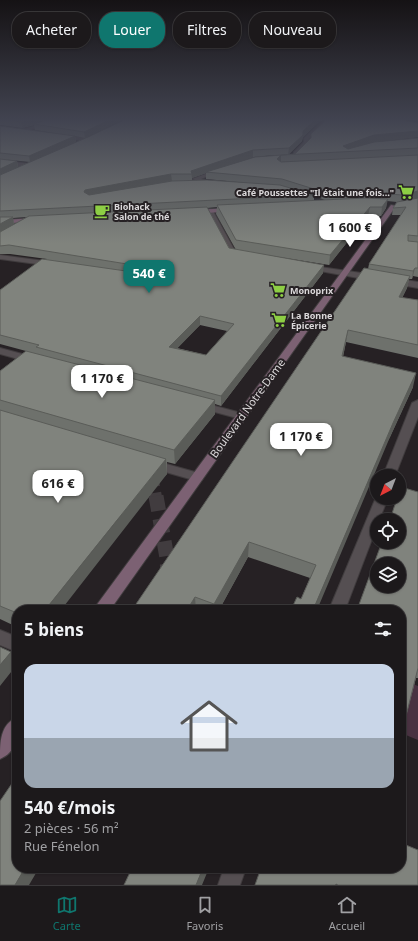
<!DOCTYPE html>
<html lang="fr">
<head>
<meta charset="utf-8">
<style>
	:root { --surface:#1c191b; --page:#252224; --text:#f1f3f6; --muted:#a0a0a3; --line:#3a383a; --accent:#0f766e }
	body { margin:0; font-family:"Noto Sans",sans-serif; background:var(--page); color:var(--text); height:100vh; display:flex; flex-direction:column; font-size:15px; white-space:nowrap }
	* { box-sizing:border-box; margin:0 }
	p { font-size:13px; color:var(--muted) }
	.icon { flex:none; width:22px; height:22px; fill:none; stroke:currentColor; stroke-width:2; stroke-linecap:round; stroke-linejoin:round }
	.map { position:relative; flex:1; overflow:hidden }
	.details { position:absolute; left:12px; top:605px; width:394px; height:268px; display:flex; flex-direction:column; background:var(--surface); border-radius:16px; box-shadow:0 1px 3px #0004,0 0 0 1px var(--line) }
	.details>* { flex:none }
	.banner { position:absolute; left:12px; top:12px; width:394px; height:36px; display:flex; gap:8px }
	.needle { width:26px; rotate:222deg }
	.buttons { position:absolute; left:370px; top:469px; display:grid; gap:8px }
	.buttons a { display:grid; place-items:center; width:36px; height:36px; border-radius:50%; background:var(--surface); box-shadow:0 1px 3px #0004,0 0 0 1px var(--line); font-size:20px }
	.price { position:absolute; translate:-50% -34px; padding:0 9px; border-radius:8px; background:#fff; color:#222; font-size:13px; line-height:26px; filter:drop-shadow(0 1px 2px #0008) }
	.price::after { content:''; position:absolute; left:50%; top:24px; width:12px; height:9px; margin-left:-6px; background:inherit; clip-path:polygon(0 0,100% 0,50% 100%) }
	.price.current { background:var(--accent); color:#fff }
	ul { padding:0; list-style:none }
	li { display:grid; align-content:center; gap:8px; height:212px; padding:0 12px }
	li+li { border-top:1px solid var(--line) }
	li span { display:grid; place-items:center; height:124px; border-radius:12px; color:#555 }
	li>.icon { margin-inline-start:auto }
	span .icon { width:72px; height:72px; fill:#fffc; stroke-width:1 }
	li b { font-size:17px }
	h2 { display:flex; justify-content:space-between; align-items:center; height:48px; padding:0 12px; font-size:17px }
	.pill { padding:0 14px; border-radius:16px; background:var(--surface); box-shadow:0 1px 3px #0004,0 0 0 1px var(--line); font-size:14px; line-height:36px }
	.pill.current { background:var(--accent); color:#fff }
	.tabs { display:flex; justify-content:space-around; align-items:center; height:56px; border-top:1px solid var(--line); background:var(--surface); font-size:11px; color:var(--muted) }
	.tabs a { display:grid; justify-items:center; gap:2px }
	.tabs .current { color:var(--accent) }
	.map>svg:first-child { display:block }
</style>
</head>
<body>
<div class="map">
<svg width="418" height="885" viewBox="0 0 418 885">
	<rect width="100%" height="100%" fill="#262124"/>
	<path fill="#493241" d="M413,684L418,686V740L401,733Z"/>
	<g fill="none" stroke-linecap="round" stroke-linejoin="round">
		<path stroke="#413c3f" stroke-width="12" stroke-dasharray="12 6" stroke-linecap="butt" d="M152,475L156,497"/>
		<path stroke="#413c3f" stroke-width="15" stroke-dasharray="15 8" stroke-linecap="butt" d="M156,496L167,558L168,575"/>
		<defs>
			<path id="street" d="M329,119H336L324,125L309,139V143L298,154H294V152L304,142V138L320,123Z
				M49,122L51,124L20,133L17,131Z
				M59,134L88,138L91,140L88,142L57,137Z
				M0,160L31,164L34,166L31,168L0,164Z
				M219,169L224,170L201,179L212,183V185L192,179Z
				M210,209L213,211L235,251L246,253V257L229,255L207,211Z
				M0,255L52,262L56,264L52,266L0,259Z
				M306,265L375,275L379,278L375,281L309,269L305,267Z
				M393,278L418,282V288L390,283V279Z
				M0,348L37,358L38,360L33,363L0,354Z
				M418,400V417L395,476H383L412,403Z
				M200,402L245,414L247,416L241,419L196,407L194,405L196,403Z
				M152,460L202,474L203,477L202,480L197,481L148,467L146,464Z
				M377,495V498H388L379,520H377V526L345,610H329Z
				M0,630L17,637V652L0,645Z
				M224,868H246L240,885H218Z"/>
			<path id="secondary" d="M391,205L396,206L110,610H93Z
				M232,208L235,210L234,211L193,214L190,212L193,210Z
				M37,218L41,220L39,221L0,224V220Z
				M17,717C17,734 18,752 0,759C0,742 0,725 17,717Z"/>
		</defs>
		<use href="#street" stroke="#403c3e" stroke-width="2"/>
		<use href="#secondary" stroke="#403c3e" stroke-width="2"/>
		<use href="#street" fill="#554f52" fill-rule="evenodd"/>
		<use href="#secondary" fill="#7c6173" fill-rule="evenodd"/>
	</g>
	<path fill="#6e716c" fill-rule="evenodd" d="M0,119H124L85,138L75,136L76,142L47,155L88,137L126,119H325L319,122L303,137L302,141L289,154H295L418,123V137L373,142L361,146L418,138V155L281,162L418,155V277L413,276L412,279H409L407,288L402,298L418,300V358L346,342L343,357L413,387L390,437L301,599L310,578L248,557L219,610H132L368,269L369,264L401,215H392L393,208L397,202L387,201L386,208L381,216H368L329,265L267,255L323,273L221,406L215,404V414L175,464L167,462V474L17,610V627L0,619V371L26,351L0,344V290L47,259L10,254H0V159L17,161L18,167L30,162L0,159V126L66,135L35,130L34,125L22,128L0,125ZM275,155L219,168L253,157ZM206,173V179L281,186L192,180V178ZM314,196L325,200H314ZM217,207L216,214L236,250L229,248L207,208ZM27,217L14,224L13,218ZM200,325L227,331L206,355L177,348Z
		M418,492V678H416L405,720L401,732V610Z"/>
	<path fill="#5a5c58" d="M31,119H49V121L34,124V125L22,128L21,122Z
		M111,119H124L85,138L84,132Z
		M316,119H325L319,122L303,137V131Z
		M418,131V137L373,142L343,152V146L374,135Z
		M303,135L302,141L288,155L289,148Z
		M75,136L76,142L30,162L29,156Z
		M253,150V157L192,178L191,171Z
		M281,155V162L277,159Z
		M17,161L18,168L0,176V169Z
		M171,174L172,181L85,199L84,192L85,190Z
		M418,191V198L401,202L402,195Z
		M388,199L386,208L381,216L382,207Z
		M370,207L368,216L329,265L330,255Z
		M13,217L14,225L0,232V224Z
		M324,265L323,273L221,406V396Z
		M415,268L413,276L412,279L413,271Z
		M410,276L407,288L396,310L399,297Z
		M200,316V325L170,356L169,347Z
		M348,330L346,342L340,370L342,356Z
		M416,373L413,387L390,437L317,610H313L393,423Z
		M215,400V414L175,464L174,450Z
		M166,459L167,474L61,610H45Z
		M249,542L248,557L219,610H214V604Z
		M195,597L196,610H187Z
		M11,652L15,667L0,686V665Z
		M25,868H39L29,885H15Z
		M203,868H209L202,885H196Z"/>
	<path fill="#80837d" stroke="#5a5c58" fill-rule="evenodd" d="M3,119H31L21,122Z
		M50,119H111L84,132L34,124Z
		M126,119H316L303,131V135L289,148L253,150L191,171L192,174H171L85,190L84,192L89,195L172,181L207,180L280,185L314,195L0,211V175L88,137Z
		M327,119H395L418,123V131L374,135L343,146L348,149L374,142L418,138V148L281,155L277,159L281,162L418,155V191L402,195L365,192L330,194L282,179L206,172L255,157L295,154L311,138V134Z
		M0,126L75,136L29,156L0,153Z
		M0,159L17,161L0,169Z
		M365,198L388,199L382,207H370L330,255L236,240L217,205Z
		M418,198V236L408,235V241L418,242V268H415L413,271L369,264L406,207L393,208L397,202Z
		M207,207L229,248L324,265L221,396L36,347L39,345L0,335V290L42,259L126,271L132,267L127,264L9,245L0,246V232L29,216ZM200,316L234,324L206,355L169,347Z
		M0,217H13L0,224Z
		M364,268L410,276L399,297L418,300V345L348,330L342,356L416,373L393,423L313,610H291L297,597L301,599L316,565L249,542L214,604L195,597L187,610H132Z
		M26,351L215,400L174,450L0,400V371Z
		M0,410L166,459L45,610H17V613L0,606Z
		M401,487L418,492V668L405,720L401,719V610H357L382,542H399V520H390L397,498H399V494ZM377,564H399V586H377Z
		M0,647L11,652L0,665Z
		M17,776V868H25L15,885H0V801Z
		M401,843L418,850V885H338L336,884L335,885H255L261,868H401Z
		M132,868H203L196,885H124Z"/>
	<linearGradient id="sky" x2="0" y2="1"><stop stop-color="#151214"/><stop offset="0.49" stop-color="#414350"/><stop offset="1" stop-color="#414350" stop-opacity="0"/></linearGradient>
	<rect width="418" height="243" fill="url(#sky)"/>
	<defs>
		<symbol id="supermarket-bare" viewBox="-9 -9 18 18"><path d="M-6-5.5h2.5l.6 2H6L4.5 2H-2.5L-4.4-4H-6ZM-1.5 3.2a1.3 1.3 0 1 0 .1 0ZM3 3.2a1.3 1.3 0 1 0 .1 0Z" fill="#8dce44" stroke="#262124" stroke-width="2.5" paint-order="stroke"/></symbol>
		<symbol id="cafe-bare" viewBox="-9 -9 18 18"><path d="M-5.5-4.5H6V0H3Q3 3.5 0 3.5H-2.5Q-5.5 3.5-5.5 0ZM3-3.2v2h1.7v-2ZM-6 4.5H4V6H-6Z" fill="#8dce44" stroke="#262124" stroke-width="2.5" paint-order="stroke"/></symbol>
	</defs>
	<g fill-rule="evenodd">
		<use href="#supermarket-bare" x="395" y="181" width="22" height="22"/>
		<use href="#cafe-bare" x="91" y="200" width="22" height="22"/>
		<use href="#supermarket-bare" x="267" y="279" width="22" height="22"/>
		<use href="#supermarket-bare" x="268" y="309" width="22" height="22"/>
	</g>
	<g text-anchor="middle" dominant-baseline="central" stroke-width="4" stroke-linejoin="round" paint-order="stroke">
		<g font-size="9" font-weight="bold" fill="#dbd8da" stroke="#262124" text-anchor="start">
			<text x="394" y="192" text-anchor="end">Café Poussettes "Il était une fois..."</text>
			<text x="114" y="206">Biohack<tspan x="114" dy="10">Salon de thé</tspan></text>
			<text x="290" y="290">Monoprix</text>
			<text x="291" y="315">La Bonne<tspan x="291" dy="10">Épicerie</tspan></text>
		</g>
		<g font-size="11" fill="#dbd8da" stroke="#262124">
			<text transform="translate(247 408) rotate(-54)">Boulevard Notre-Dame</text>
		</g>
	</g>
</svg>
<div class="buttons">
<a><svg class="needle" viewBox="-14 -14 28 28"><path d="M0-13l5 13h-10z" fill="#e53935"/><path d="M0 13l5-13h-10z" fill="#a0a0a3"/></svg></a>
<a><svg class="icon" aria-label="locate" viewBox="0 0 24 24"><circle cx="12" cy="12" r="6"/><path d="M12 2v4M12 18v4M2 12h4M18 12h4"/></svg></a>
<a><svg class="icon" aria-label="layers" viewBox="0 0 24 24"><path d="M12 4l9 5-9 5-9-5zM3 14l9 5 9-5"/></svg></a>
</div>
<b class="price" style="left:350px;top:248px">1 600 €</b>
<b class="price current" style="left:149px;top:294px">540 €</b>
<b class="price" style="left:102px;top:399px">1 170 €</b>
<b class="price" style="left:301px;top:457px">1 170 €</b>
<b class="price" style="left:58px;top:504px">616 €</b>
<div class="banner">
<a class="pill">Acheter</a>
<a class="pill current">Louer</a>
<a class="pill">Filtres</a>
<a class="pill">Nouveau</a>
</div>
<section class="details">
<h2>5 biens<svg class="icon" aria-label="filters" viewBox="0 0 24 24"><path d="M4 7h16M4 17h16"/><circle cx="9" cy="7" r="2"/><circle cx="15" cy="17" r="2"/></svg></h2>
<ul>
<li><span style="background:linear-gradient(#c9d6e8 60%,#9aa5b1 0)"><svg class="icon" aria-label="home" viewBox="0 0 24 24"><path d="M3 11l9-7 9 7M6 9v11h12V9"/></svg></span><div><b>540 €/mois</b><p>2 pièces · 56 m²</p><p>Rue Fénelon</p></div></li>
</ul>
</section>
</div>
<nav class="tabs">
<a class="current"><svg class="icon" aria-label="map" viewBox="0 0 24 24"><path d="M3 6l6-2 6 2 6-2v14l-6 2-6-2-6 2zM9 4v14M15 6v14"/></svg>Carte</a>
<a><svg class="icon" aria-label="saved" viewBox="0 0 24 24"><path d="M7 4h10v16l-5-4-5 4z"/></svg>Favoris</a>
<a><svg class="icon" aria-label="home" viewBox="0 0 24 24"><path d="M3 11l9-7 9 7M6 9v11h12V9"/></svg>Accueil</a>
</nav>
</body>
</html>
